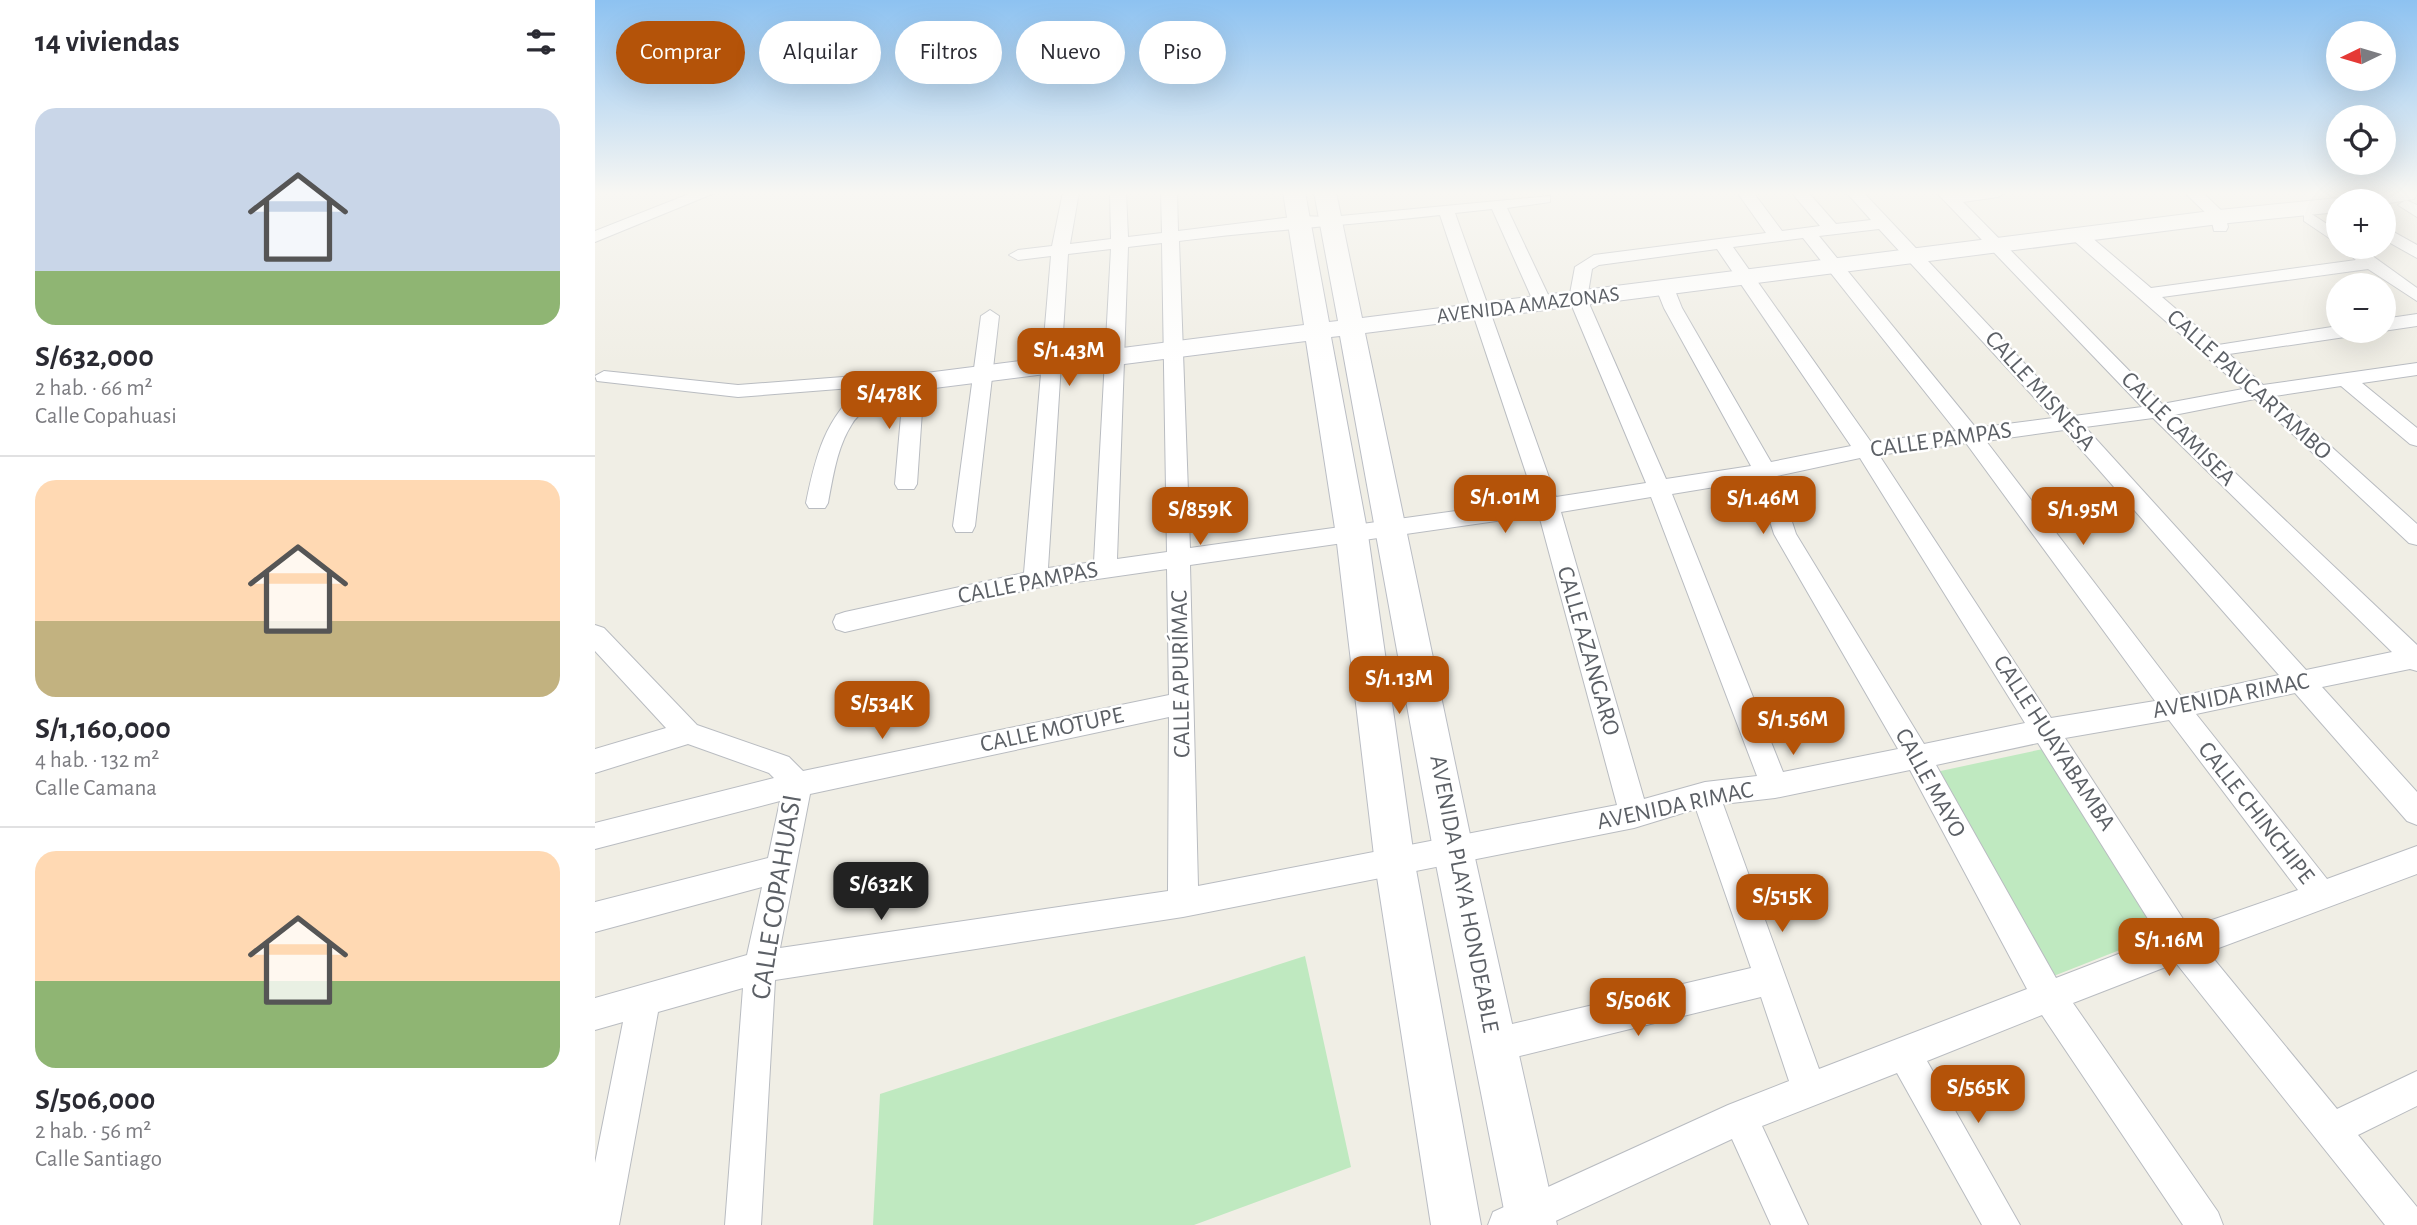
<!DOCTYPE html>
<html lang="es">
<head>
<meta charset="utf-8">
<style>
	:root { --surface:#fff; --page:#f2f2f3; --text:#2b2b33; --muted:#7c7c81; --line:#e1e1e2; --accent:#b45309 }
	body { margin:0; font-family:"Alegreya Sans",sans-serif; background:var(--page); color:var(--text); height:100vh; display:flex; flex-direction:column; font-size:26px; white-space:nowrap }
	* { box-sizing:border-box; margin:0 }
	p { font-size:23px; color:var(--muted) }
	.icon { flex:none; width:38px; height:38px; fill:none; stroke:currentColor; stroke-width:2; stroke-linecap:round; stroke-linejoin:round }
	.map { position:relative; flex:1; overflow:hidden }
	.drawer { display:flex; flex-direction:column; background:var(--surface); width:595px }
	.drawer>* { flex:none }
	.guide { position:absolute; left:21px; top:21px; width:665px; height:63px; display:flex; gap:14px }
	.needle { width:46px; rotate:265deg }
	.tools { position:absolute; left:1731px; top:21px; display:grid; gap:14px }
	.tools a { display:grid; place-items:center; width:70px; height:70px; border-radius:50%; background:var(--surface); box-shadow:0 7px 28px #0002; font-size:35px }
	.price { position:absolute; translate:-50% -60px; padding:0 16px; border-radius:14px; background:var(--accent); color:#fff; font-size:23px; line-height:46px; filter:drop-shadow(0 2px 4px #0008) }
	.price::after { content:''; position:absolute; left:50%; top:42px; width:21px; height:16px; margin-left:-10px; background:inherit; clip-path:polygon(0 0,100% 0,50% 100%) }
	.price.current { background:#222; color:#fff }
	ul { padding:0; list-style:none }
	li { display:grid; align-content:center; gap:14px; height:371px; padding:0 35px }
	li+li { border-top:2px solid var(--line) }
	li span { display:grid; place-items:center; height:217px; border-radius:21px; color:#555 }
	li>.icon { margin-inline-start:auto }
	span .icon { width:126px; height:126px; fill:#fffc; stroke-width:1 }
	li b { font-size:30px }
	h2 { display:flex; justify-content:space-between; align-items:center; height:84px; padding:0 35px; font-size:30px }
	.pill { padding:0 24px; border-radius:32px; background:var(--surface); box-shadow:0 7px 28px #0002; font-size:24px; line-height:63px }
	.pill.current { background:var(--accent); color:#fff }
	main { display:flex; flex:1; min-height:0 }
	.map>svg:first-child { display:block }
</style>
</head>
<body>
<main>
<section class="drawer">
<h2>14 viviendas<svg class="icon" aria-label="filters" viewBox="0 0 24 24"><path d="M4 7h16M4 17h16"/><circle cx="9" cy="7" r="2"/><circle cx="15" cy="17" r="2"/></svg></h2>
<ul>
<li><span style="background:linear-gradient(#c9d6e8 75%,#8fb573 0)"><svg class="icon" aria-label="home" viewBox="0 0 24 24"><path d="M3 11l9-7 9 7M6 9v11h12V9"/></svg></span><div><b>S/632,000</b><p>2 hab. · 66 m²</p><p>Calle Copahuasi</p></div></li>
<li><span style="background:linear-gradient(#ffd9b3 65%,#c2b280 0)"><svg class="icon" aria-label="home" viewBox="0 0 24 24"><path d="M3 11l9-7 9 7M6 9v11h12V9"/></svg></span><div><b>S/1,160,000</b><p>4 hab. · 132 m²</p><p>Calle Camana</p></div></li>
<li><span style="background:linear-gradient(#ffd9b3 60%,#8fb573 0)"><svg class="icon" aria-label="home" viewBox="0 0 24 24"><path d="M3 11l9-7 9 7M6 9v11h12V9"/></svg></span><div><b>S/506,000</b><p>2 hab. · 56 m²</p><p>Calle Santiago</p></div></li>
</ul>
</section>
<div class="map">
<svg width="1822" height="1225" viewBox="0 0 1822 1225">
	<rect width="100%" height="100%" fill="#f0eee5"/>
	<path fill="#bfe9c0" d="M1448,749L1568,933L1451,979L1341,772Z
		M710,956L756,1167L599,1225H278L285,1094Z"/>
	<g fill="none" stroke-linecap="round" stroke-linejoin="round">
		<defs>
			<path id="street" d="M99,192H122L0,242V231Z
				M468,192H484L475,244L516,239L515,192H531L533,237L567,233L566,192H582L583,231L705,216L735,217L955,196V202L912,208L957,303L948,308L939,303L897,209L860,213L961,497L1051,483L974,299L980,267L999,255L1171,233L1142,192H1158L1187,231L1225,226L1196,192H1213L1241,224L1276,220L1251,192H1268L1479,416L1547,407L1341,192H1411L1403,197L1368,202L1567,404L1648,389L1477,239L1475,235L1477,231H1489L1556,288L1761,260L1746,247H1765L1822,288V301L1773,269L1567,297L1623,345L1743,326V331H1759L1750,337L1634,354L1668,385L1822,363V375L1767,383L1822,428V446L1815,444L1746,386L1680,396L1822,524V545L1814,543L1660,399L1579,415L1822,645V671L1815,669L1727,687L1822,792V825L1812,821L1700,693L1601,714L1732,879L1822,846V874L1613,952L1742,1109L1822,1071V1106L1763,1135L1822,1207V1225H1790L1581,963L1478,1003L1623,1212L1628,1225H1588L1447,1015L1332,1061L1425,1225H1387L1302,1073L1167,1126L1213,1225H1176L1137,1139L952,1225H893L898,1212L1133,1105L1194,1081L1166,997L900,1062L888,1057L883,1045L888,1033L900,1028L1156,968L1101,809L1039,828L588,917L180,980L166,1225H130L148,988L63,1012L24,1225H0V1163L28,1022L0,1030V998L152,955L167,887L0,932V902L173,858L185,801L0,849V823L179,778L174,773L93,744L0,773V749L71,728L0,651V625L9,628L102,725L194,757L208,771L574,695L572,569L440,588L250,632L241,629L238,622L241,615L250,612L429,573L456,256L423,260L414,255L423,250L457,246ZM845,215L940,500L595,548L584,241C671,230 757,225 845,215ZM1284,229L1458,418L1381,428L1224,236ZM1208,238L1361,431L1276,442L1138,247ZM567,243L572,552L522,559L533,247ZM516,249L499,562L453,568L473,254ZM1122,249L1256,446L1176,462L1087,308L1079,288L1070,283L1061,288L1069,308L1156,466L1071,479L992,299L997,269L1004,265ZM1558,418L1797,652L1711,670L1490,427ZM1469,430L1684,675L1586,696L1391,441ZM1371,443L1560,701L1456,718L1284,455ZM1265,458L1430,723L1329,744L1201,534L1182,476ZM1162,480L1179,534L1303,749L1188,772L1077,494ZM1056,497L1162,776L1110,782L1049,799L966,512ZM944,515L1022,805L603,886L595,565ZM574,717L573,891L185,948L215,794ZM1574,720L1703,890L1594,928L1470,738ZM1443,743L1565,938L1461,978L1341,765ZM1315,770L1432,989L1224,1069L1128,804L1180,798Z
				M1589,192H1607L1630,214L1633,227L1631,231H1619L1616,218Z
				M1744,192H1763L1772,201H1754Z
				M1811,200L1822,205V217L1803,205Z
				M1715,213L1743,231V244L1709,221V215Z
				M1788,226L1822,245V258L1788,239Z
				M395,310L404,316L380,526L377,532H361L358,526L386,316Z
				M1822,314V326L1788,331V319Z
				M9,371L143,385L287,374L297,380C293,397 266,408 257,424C242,447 238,477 233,503L230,508H214L211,503C220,459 230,415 269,387L143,397L2,381L0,376Z
				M319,376L329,382L322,484L319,489H303L300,484L309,382Z"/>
			<path id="secondary" d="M688,192H710L734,322L743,321L719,192H741L767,318L1624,210L1743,198L1751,201H1743V212L1624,224L770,333L878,849L962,1225H912L838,849L745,336L736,337L773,535L820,864L886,1225H836L780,864L741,535L711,341L284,395L274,393L270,387L274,381L284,379L709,325Z
				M1779,192H1821L1822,194L1819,199L1788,204V201H1754L1757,196Z"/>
		</defs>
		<use href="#street" stroke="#b9bcc1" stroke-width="2"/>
		<use href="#secondary" stroke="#babdc4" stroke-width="2"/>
		<use href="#street" fill="#fff" fill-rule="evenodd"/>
		<use href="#secondary" fill="#fff" fill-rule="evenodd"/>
	</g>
	<linearGradient id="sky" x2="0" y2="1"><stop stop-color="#8dc2f1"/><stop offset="0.53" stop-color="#f8f7f3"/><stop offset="1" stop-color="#f8f7f3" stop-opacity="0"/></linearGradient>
	<rect width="1822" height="364" fill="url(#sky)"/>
	<g text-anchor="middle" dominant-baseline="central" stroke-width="5" stroke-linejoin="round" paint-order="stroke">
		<g font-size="21" fill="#5c6066" stroke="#fff">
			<text transform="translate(933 305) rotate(-7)">AVENIDA AMAZONAS</text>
		</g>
		<g font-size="24" fill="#5c6066" stroke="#fff">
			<text transform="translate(1654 385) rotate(42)">CALLE PAUCARTAMBO</text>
			<text transform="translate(1445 391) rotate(48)">CALLE MISNESA</text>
			<text transform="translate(1583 429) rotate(45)">CALLE CAMISEA</text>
			<text transform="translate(1346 440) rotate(-8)">CALLE PAMPAS</text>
			<text transform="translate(433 583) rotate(-11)">CALLE PAMPAS</text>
			<text transform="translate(993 651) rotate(74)">CALLE AZANGARO</text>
			<text transform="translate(586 674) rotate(-91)">CALLE APURÍMAC</text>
			<text transform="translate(1636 696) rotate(-11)">AVENIDA RIMAC</text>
			<text transform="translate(457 730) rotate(-12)">CALLE MOTUPE</text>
			<text transform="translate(1459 743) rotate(57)">CALLE HUAYABAMBA</text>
			<text transform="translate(1335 783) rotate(61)">CALLE MAYO</text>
			<text transform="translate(1080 806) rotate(-12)">AVENIDA RIMAC</text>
			<text transform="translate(1661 813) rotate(52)">CALLE CHINCHIPE</text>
			<text transform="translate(869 894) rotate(79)">AVENIDA PLAYA HONDEABLE</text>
		</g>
		<g font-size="28" fill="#5c6066" stroke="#fff">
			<text transform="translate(182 897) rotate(-81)">CALLE COPAHUASI</text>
		</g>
	</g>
</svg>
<div class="tools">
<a><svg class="needle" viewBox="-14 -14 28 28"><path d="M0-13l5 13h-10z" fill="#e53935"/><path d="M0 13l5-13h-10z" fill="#7c7c81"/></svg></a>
<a><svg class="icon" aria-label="locate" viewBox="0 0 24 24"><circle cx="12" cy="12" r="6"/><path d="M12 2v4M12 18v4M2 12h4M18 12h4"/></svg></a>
<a>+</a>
<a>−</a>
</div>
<b class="price" style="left:474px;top:388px">S/1.43M</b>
<b class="price" style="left:294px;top:431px">S/478K</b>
<b class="price" style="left:910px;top:535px">S/1.01M</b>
<b class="price" style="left:1168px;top:536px">S/1.46M</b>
<b class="price" style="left:605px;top:547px">S/859K</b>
<b class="price" style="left:1488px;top:547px">S/1.95M</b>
<b class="price" style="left:804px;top:716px">S/1.13M</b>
<b class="price" style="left:287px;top:741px">S/534K</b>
<b class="price" style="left:1198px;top:757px">S/1.56M</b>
<b class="price current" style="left:286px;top:922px">S/632K</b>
<b class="price" style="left:1187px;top:934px">S/515K</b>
<b class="price" style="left:1574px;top:978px">S/1.16M</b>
<b class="price" style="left:1043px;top:1038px">S/506K</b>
<b class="price" style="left:1383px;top:1125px">S/565K</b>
<div class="guide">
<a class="pill current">Comprar</a>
<a class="pill">Alquilar</a>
<a class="pill">Filtros</a>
<a class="pill">Nuevo</a>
<a class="pill">Piso</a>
</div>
</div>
</main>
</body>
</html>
